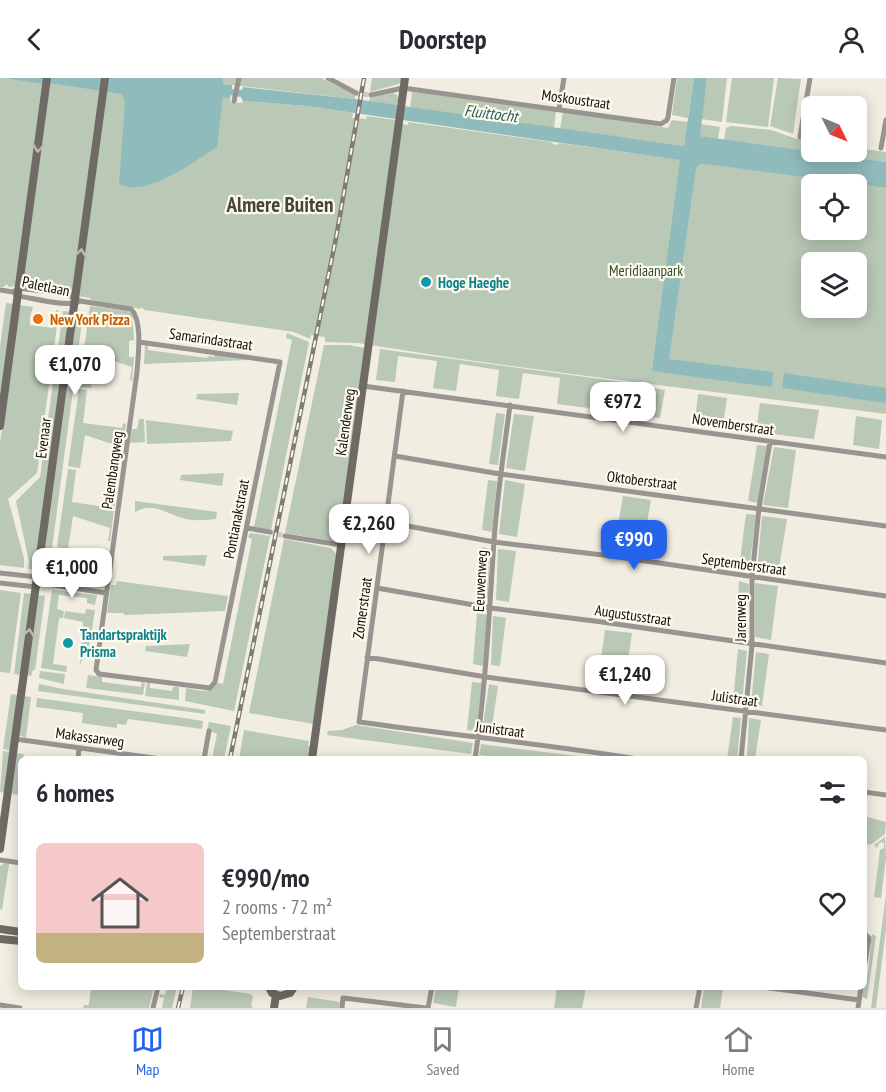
<!DOCTYPE html>
<html lang="en">
<head>
<meta charset="utf-8">
<style>
	:root { --surface:#fff; --page:#f2f2f3; --text:#2b2b33; --muted:#7c7c81; --line:#e1e1e2; --accent:#2563eb }
	body { margin:0; font-family:"PT Sans Narrow",sans-serif; background:var(--page); color:var(--text); height:100vh; display:flex; flex-direction:column; font-size:22px; white-space:nowrap }
	* { box-sizing:border-box; margin:0 }
	p { font-size:20px; color:var(--muted) }
	.icon { flex:none; width:33px; height:33px; fill:none; stroke:currentColor; stroke-width:2; stroke-linecap:round; stroke-linejoin:round }
	.map { position:relative; flex:1; overflow:hidden }
	.drawer { position:absolute; left:18px; top:678px; width:849px; height:234px; display:flex; flex-direction:column; background:var(--surface); border-radius:9px; box-shadow:0 3px 15px #0003 }
	.drawer>* { flex:none }
	.needle { width:39px; rotate:133deg }
	.buttons { position:absolute; left:801px; top:18px; display:grid; gap:12px }
	.buttons a { display:grid; place-items:center; width:66px; height:66px; border-radius:9px; background:var(--surface); box-shadow:0 3px 15px #0003; font-size:30px }
	.price { position:absolute; translate:-50% -51px; padding:0 14px; border-radius:12px; background:#fff; color:#222; font-size:20px; line-height:39px; filter:drop-shadow(0 2px 3px #0008) }
	.price::after { content:''; position:absolute; left:50%; top:36px; width:18px; height:14px; margin-left:-9px; background:inherit; clip-path:polygon(0 0,100% 0,50% 100%) }
	.price.active { background:var(--accent); color:#fff }
	ul { padding:0; list-style:none }
	li { display:flex; align-items:center; gap:18px; height:150px; padding:0 18px }
	li span { display:grid; place-items:center; flex:none; width:168px; height:120px; border-radius:9px; color:#555 }
	li>.icon { margin-inline-start:auto }
	span .icon { width:72px; height:72px; fill:#fffc; stroke-width:1 }
	li b { font-size:26px }
	h2 { display:flex; justify-content:space-between; align-items:center; height:72px; padding:0 18px; font-size:26px }
	header { display:flex; justify-content:space-between; align-items:center; height:78px; padding:0 18px; background:var(--surface); font-size:27px; font-weight:700 }
	.tabs { display:flex; justify-content:space-around; align-items:center; height:84px; border-top:2px solid var(--line); background:var(--surface); font-size:16px; color:var(--muted) }
	.tabs a { display:grid; justify-items:center; gap:3px }
	.tabs .active { color:var(--accent) }
	.map>svg:first-child { display:block }
</style>
</head>
<body>
<header><svg class="icon" aria-label="back" viewBox="0 0 24 24"><path d="M15 5l-7 7 7 7"/></svg>Doorstep<svg class="icon" aria-label="person" viewBox="0 0 24 24"><circle cx="12" cy="8" r="4"/><path d="M4 21q1-7 8-7t8 7"/></svg></header>
<div class="map">
<svg width="886" height="930" viewBox="0 0 886 930">
	<rect width="100%" height="100%" fill="#f2ede1"/>
	<path fill="#bac8b6" fill-rule="evenodd" d="M0,0H52L223,22V19L231,17L230,24L242,25L243,23L306,28L353,35L352,40L366,41L367,38L395,42V45L408,47V44L552,64L553,66L558,67L559,65L886,110V336C710,312 533,294 358,265L325,264V259L311,257L310,261L294,254L145,232L141,229V231L91,222L90,220L16,208L9,209L6,206L4,209H0ZM812,106H856V152H812ZM812,184H856V230H812Z
		M223,0H321L355,17V21L223,6Z
		M372,0H402V5L370,14Z
		M677,0H694L688,40L672,37Z
		M707,0H727L722,44L701,41Z
		M732,0H774L768,49L726,44Z
		M778,0L801,1L793,56L770,48Z
		M412,14L556,33L554,50L410,30Z
		M393,15L397,17L399,21L396,28L369,23L370,20Z
		M563,34L668,50L672,42L688,44L684,68L560,51Z
		M701,46L720,49L718,61L700,58Z
		M731,48L771,52L797,61L811,63L812,74H856L857,70L886,74V84L724,62L726,50Z
		M6,225L15,226L0,336V269Z
		M19,227L33,229L30,239V247L53,250L56,232L59,233L37,395L8,421L24,480V490L0,487V365Z
		M90,228L128,233L132,236L134,262L129,263V279H134L132,303L130,302L132,289L95,277L91,310L79,309Z
		M63,233L71,234L36,492L28,491L29,484L16,423L40,399Z
		M75,235L83,236L49,493L40,492Z
		M287,255L309,264L271,452L254,449L292,262L286,260Z
		M145,267H148V272L207,280L208,278L214,279L215,276L248,282L144,286Z
		M324,267H349L365,270L340,459L337,462L333,463L285,455Z
		M380,271L630,305L632,308L628,335L557,326L560,300L523,295L519,321L496,318L499,292L460,286L456,313L433,310L437,283L398,278L395,304L376,302Z
		M640,308L665,312L660,340L635,337Z
		M79,311L87,312L83,345L122,350L123,345L126,346L121,383L119,382L121,369L85,357L80,390L68,388Z
		M239,315L237,327L196,321L197,316Z
		M698,316L727,320L723,348L695,344Z
		M760,325L819,332L814,361L756,354Z
		M496,335L505,336L498,387L489,386Z
		M514,336L534,338L525,393L506,390Z
		M856,338L882,342L879,371L853,367Z
		M139,341H144L145,364L130,365L132,351H137Z
		M146,342L233,353L231,363L147,366Z
		M757,367L767,368L758,425L748,423Z
		M774,369L796,372L788,430L763,427Z
		M68,391L76,392L72,424L111,430L112,425H115L110,463H108L110,450L73,438L68,471L57,469Z
		M224,395L222,408L180,402L181,397Z
		M488,402L497,403L492,454L482,452Z
		M505,402L525,406L517,459L499,456Z
		M623,418L651,422L641,478L613,474Z
		M135,423L217,434L216,441C206,442 196,443 186,441C167,437 155,423 135,434Z
		M746,436L756,437L749,492L739,490Z
		M762,438L787,441L778,496L757,493Z
		M250,455L270,458L234,633L185,623L186,610C198,612 211,617 217,605L223,606L252,461L248,459Z
		M284,461L331,470L337,477L314,646L249,635Z
		M482,469L490,471L488,520L478,519Z
		M57,471L65,472L62,503L101,508V505L104,506L103,510L53,504Z
		M498,471L516,473L509,524L496,522Z
		M207,477L205,488L163,482V478Z
		M117,503L228,518L225,533L125,537L123,535H107L111,507H116Z
		M739,503L749,506L747,558L736,556Z
		M755,505L778,508L771,562L755,559Z
		M0,512L21,515L10,595L0,594Z
		M52,512L97,517L95,527L87,525V520L59,517L57,531L64,533L63,540H59L53,586L67,588L66,594L41,590Z
		M24,515L33,516L22,597L14,596Z
		M36,517L45,518L35,592H33L31,598L26,597Z
		M86,531L95,532L90,565L80,587L83,544L64,540L65,533L85,536Z
		M477,535L488,537L483,588L473,586Z
		M493,538L506,540L500,588L491,587Z
		M605,552L632,555L624,610L597,607Z
		M190,566L187,579L145,573L146,568Z
		M738,571L747,573L742,625L733,624Z
		M756,574L769,576L762,628L751,626Z
		M40,593L65,596L64,606L39,600Z
		M88,597L102,599V604L141,609L142,604L145,605L143,617L86,610Z
		M472,604L482,605L476,653L467,652Z
		M147,605H150V610L172,613L173,609H179V622L145,618Z
		M39,606L63,611L205,632V636L38,613Z
		M489,606L498,608L491,655L482,654Z
		M11,616L19,617L11,673L3,671Z
		M23,618L31,619L26,660L19,657Z
		M37,620L184,640L203,643L202,651L128,641L126,647L117,646V650L82,645L83,635L36,629Z
		M733,639L741,640L737,681H727Z
		M749,640L761,642L755,681H747Z
		M209,644L231,648L224,681H212L217,656L207,652Z
		M356,647L473,665L471,676L327,657L328,653L342,652Z
		M244,652L309,663L308,668H311L310,681H239Z
		M481,666L585,679V681H507L479,677Z
		M3,673L11,674L6,715L0,714Z
		M15,675L24,676L23,681H21L18,717L9,715Z
		M864,738L886,744L885,756L872,766L864,767Z
		M885,759L886,780L881,820L874,819L880,772L884,770V766L882,764L879,765L877,770L874,767Z
		M5,785L9,786L2,832L0,831V788Z
		M886,817V851L876,930H871Z
		M872,856L876,858L867,921L862,919L865,901L868,895Z
		M91,909H154L149,930H83L84,927H89Z
		M167,909H177L172,930H162L164,920L159,919L160,916L165,917Z
		M193,909H206L250,916L253,918L251,928L253,930H190Z
		M436,909H459L456,929L433,925Z
		M557,909H586L582,930H554Z
		M704,909L723,910L720,930H701Z
		M308,919L340,924L339,930H306Z"/>
	<path fill="#90bbbd" d="M4,0H223V6L232,7V11L242,12L243,9L355,21L684,68L694,0H707L700,58L886,84V110L706,86H700L696,90L669,281L773,294L772,309L762,308L652,293L680,82L306,28L243,23L241,19L230,17L229,20L223,19L217,69C195,83 144,121 119,106L125,25L122,16L50,5L44,6Z
		M784,295L886,310V325L782,310Z"/>
	<g fill="none" stroke-linecap="round" stroke-linejoin="round">
		<path stroke="#d0cbc1" stroke-width="5" stroke-dasharray="5 2.5" stroke-linecap="butt" d="M356,15L371,17
			M270,454L285,458"/>
		<path stroke="#989490" stroke-width="5" d="M328,0L356,15
			M371,17L403,10L661,46L667,42L668,39L674,0
			M234,23L239,0
			M559,31L564,0
			M800,59L810,0
			M881,70L886,42
			M0,212L13,214
			M80,223C68,230 33,220 18,218L13,214L19,210C35,213 68,213 80,223L131,231C143,243 138,278 137,294L96,592L99,596L210,610L215,604L280,284L139,264
			M363,308L886,379
			M403,313L359,644C452,657 545,666 638,681
			M395,378L500,396L886,448
			M386,444L494,464L611,478L886,518
			M247,450L270,454
			M285,458L341,467
			M0,495L37,499L41,505L36,509L0,505
			M41,505L106,515
			M377,510L491,530L602,544L886,585
			M367,579L486,599L886,652
			M15,661L161,681
			M78,681L79,670
			M204,681L209,653
			M475,681C486,608 489,536 494,463C497,418 504,373 510,327
			M741,681L752,567V499L759,430L770,364
			M864,714L886,717
			M0,782L21,785
			M864,855L869,860L864,891
			M762,909L859,922
			M0,927L20,930
			M153,930L158,909
			M342,930L343,920L426,930
			M428,930L432,909
			M696,930L700,909
			M858,930L861,909"/>
		<path stroke="#6f6a64" stroke-width="8" d="M0,348L47,0
			M312,681L405,0
			M0,771L105,0
			M0,851L21,854
			M0,861L21,863
			M269,909L272,915L280,918L290,915L294,909
			M274,930L276,917"/>
		<defs>
			<path id="rail" d="M230,681L336,160L364,0
				M178,930L183,909"/>
		</defs>
		<use href="#rail" stroke="#7f7c74" stroke-width="4.5"/>
		<use href="#rail" stroke="#fffaee" stroke-width="2" stroke-dasharray="7" stroke-linecap="butt"/>
	</g>
	<defs><path id="oneway-chevron" d="M-2-3.5L2.5 0L-2 3.5" fill="none" stroke-width="1.6" stroke-linecap="round" stroke-linejoin="round" transform="scale(1.5)"/></defs>
	<g stroke="#beb9b0">
		<use href="#oneway-chevron" transform="translate(38 70) rotate(97)"/>
		<use href="#oneway-chevron" transform="translate(81 175) rotate(-82)"/>
		<use href="#oneway-chevron" transform="translate(29 555) rotate(-82)"/>
	</g>
	<g fill="#0f9aa8" stroke="#fffaee" stroke-width="2">
		<circle cx="426" cy="204" r="6"/>
		<circle cx="68" cy="565" r="6"/>
	</g>
	<circle fill="#e8710a" stroke="#fffaee" stroke-width="2" cx="38" cy="241" r="6"/>
	<g text-anchor="middle" dominant-baseline="central" stroke-width="4.5" stroke-linejoin="round" paint-order="stroke">
		<g font-size="15" fill="#0f0d09" stroke="#fffaee">
			<text transform="translate(576 21) rotate(8)">Moskoustraat</text>
			<text transform="translate(46 208) rotate(12)">Paletlaan</text>
			<text transform="translate(211 261) rotate(8)">Samarindastraat</text>
			<text transform="translate(345 344) rotate(-82)">Kalenderweg</text>
			<text transform="translate(733 346) rotate(8)">Novemberstraat</text>
			<text transform="translate(43 360) rotate(-83)">Evenaar</text>
			<text transform="translate(112 392) rotate(-82)">Palembangweg</text>
			<text transform="translate(642 402) rotate(7)">Oktoberstraat</text>
			<text transform="translate(236 441) rotate(-79)">Pontianakstraat</text>
			<text transform="translate(744 486) rotate(8)">Septemberstraat</text>
			<text transform="translate(480 503) rotate(-87)">Eeuwenweg</text>
			<text transform="translate(362 530) rotate(-82)">Zomerstraat</text>
			<text transform="translate(633 537) rotate(8)">Augustusstraat</text>
			<text transform="translate(740 540) rotate(-90)">Jarenweg</text>
			<text transform="translate(735 620) rotate(8)">Julistraat</text>
			<text transform="translate(500 651) rotate(7)">Junistraat</text>
			<text transform="translate(90 659) rotate(8)">Makassarweg</text>
		</g>
		<g font-size="15" fill="#2f4f26" stroke="#fffaee">
			<text x="646" y="192">Meridiaanpark</text>
		</g>
		<g font-size="15" font-weight="bold" fill="#0d838f" stroke="#fffaee" text-anchor="start">
			<text x="438" y="204">Hoge Haeghe</text>
			<text x="80" y="556">Tandartspraktijk<tspan x="80" dy="17">Prisma</tspan></text>
		</g>
		<g font-size="15" font-weight="bold" fill="#c56008" stroke="#fffaee" text-anchor="start">
			<text x="50" y="241">New York Pizza</text>
		</g>
		<g font-size="16" font-style="italic" fill="#215c5f" stroke="#fffaee">
			<text transform="translate(491 35) rotate(7)">Fluittocht</text>
		</g>
		<g font-size="21" font-weight="bold" fill="#474339" stroke="#fffaee">
			<text x="280" y="126">Almere Buiten</text>
		</g>
	</g>
</svg>
<div class="buttons">
<a><svg class="needle" viewBox="-14 -14 28 28"><path d="M0-13l5 13h-10z" fill="#e53935"/><path d="M0 13l5-13h-10z" fill="#7c7c81"/></svg></a>
<a><svg class="icon" aria-label="locate" viewBox="0 0 24 24"><circle cx="12" cy="12" r="6"/><path d="M12 2v4M12 18v4M2 12h4M18 12h4"/></svg></a>
<a><svg class="icon" aria-label="layers" viewBox="0 0 24 24"><path d="M12 4l9 5-9 5-9-5zM3 14l9 5 9-5"/></svg></a>
</div>
<b class="price" style="left:75px;top:318px">€1,070</b>
<b class="price" style="left:623px;top:355px">€972</b>
<b class="price" style="left:369px;top:477px">€2,260</b>
<b class="price active" style="left:634px;top:493px">€990</b>
<b class="price" style="left:72px;top:521px">€1,000</b>
<b class="price" style="left:625px;top:628px">€1,240</b>
<section class="drawer">
<h2>6 homes<svg class="icon" aria-label="filters" viewBox="0 0 24 24"><path d="M4 7h16M4 17h16"/><circle cx="9" cy="7" r="2"/><circle cx="15" cy="17" r="2"/></svg></h2>
<ul>
<li><span style="background:linear-gradient(#f6c9c9 75%,#c2b280 0)"><svg class="icon" aria-label="home" viewBox="0 0 24 24"><path d="M3 11l9-7 9 7M6 9v11h12V9"/></svg></span><div><b>€990/mo</b><p>2 rooms · 72 m²</p><p>Septemberstraat</p></div><svg class="icon" aria-label="heart" viewBox="0 0 24 24"><path d="M12 20l-8-8c-3-5 5-10 8-4 3-6 11-1 8 4z"/></svg></li>
</ul>
</section>
</div>
<nav class="tabs">
<a class="active"><svg class="icon" aria-label="map" viewBox="0 0 24 24"><path d="M3 6l6-2 6 2 6-2v14l-6 2-6-2-6 2zM9 4v14M15 6v14"/></svg>Map</a>
<a><svg class="icon" aria-label="saved" viewBox="0 0 24 24"><path d="M7 4h10v16l-5-4-5 4z"/></svg>Saved</a>
<a><svg class="icon" aria-label="home" viewBox="0 0 24 24"><path d="M3 11l9-7 9 7M6 9v11h12V9"/></svg>Home</a>
</nav>
</body>
</html>
